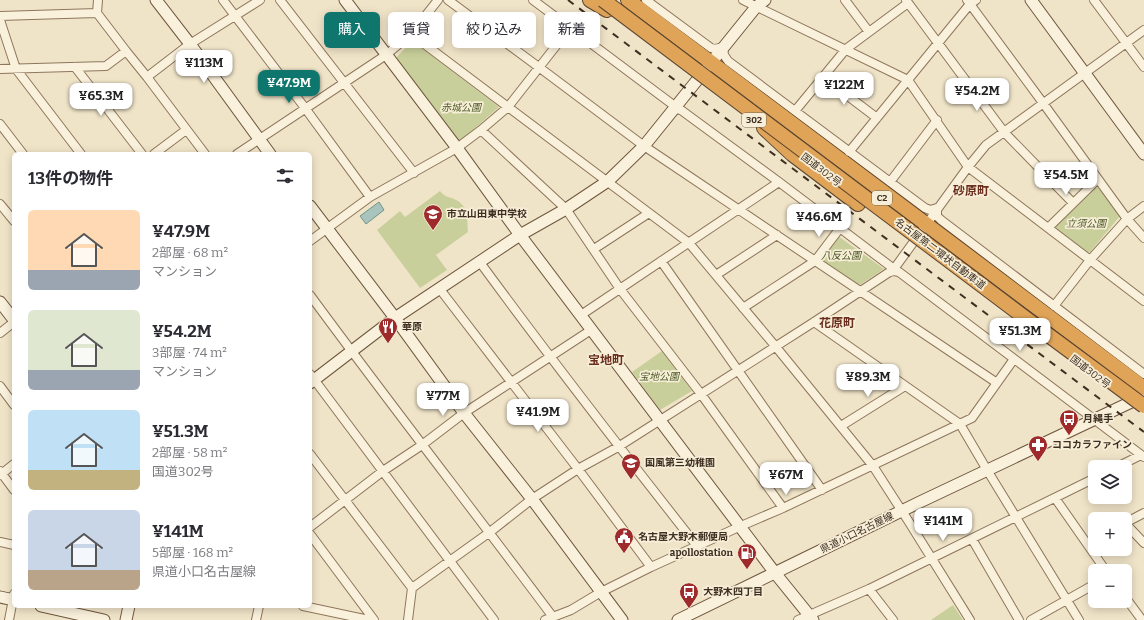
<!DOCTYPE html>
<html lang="ja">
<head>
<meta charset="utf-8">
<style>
	:root { --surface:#fff; --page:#f2f2f3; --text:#2b2b33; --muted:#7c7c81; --accent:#0f766e }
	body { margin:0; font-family:Bitter,"Noto Sans JP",serif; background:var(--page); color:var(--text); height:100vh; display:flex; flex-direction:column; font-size:15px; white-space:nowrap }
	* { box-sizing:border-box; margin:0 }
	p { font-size:13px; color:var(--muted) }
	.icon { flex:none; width:22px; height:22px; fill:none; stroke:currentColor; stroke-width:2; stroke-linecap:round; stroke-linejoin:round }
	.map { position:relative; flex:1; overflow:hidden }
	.details { position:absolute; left:12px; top:152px; width:300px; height:456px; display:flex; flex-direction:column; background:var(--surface); border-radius:6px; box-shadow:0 2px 10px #0003 }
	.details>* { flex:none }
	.guide { position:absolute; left:324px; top:12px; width:380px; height:36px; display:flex; gap:8px }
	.controls { position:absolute; left:1088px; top:460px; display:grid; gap:8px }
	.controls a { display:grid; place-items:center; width:44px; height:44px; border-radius:6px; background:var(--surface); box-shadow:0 2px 10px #0003; font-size:20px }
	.price { position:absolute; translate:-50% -34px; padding:0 9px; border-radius:8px; background:#fff; color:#222; font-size:13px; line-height:26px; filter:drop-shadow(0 1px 2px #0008) }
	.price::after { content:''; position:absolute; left:50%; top:24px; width:12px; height:9px; margin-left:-6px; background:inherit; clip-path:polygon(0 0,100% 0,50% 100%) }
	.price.on { background:var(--accent); color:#fff }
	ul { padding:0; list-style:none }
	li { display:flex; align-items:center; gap:12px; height:100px; padding:0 16px }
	li span { display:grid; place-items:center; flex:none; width:112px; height:80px; border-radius:6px; color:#555 }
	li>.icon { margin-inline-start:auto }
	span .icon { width:48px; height:48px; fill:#fffc; stroke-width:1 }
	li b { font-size:17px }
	h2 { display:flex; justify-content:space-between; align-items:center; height:48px; padding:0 16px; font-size:17px }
	.chip { padding:0 14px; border-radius:6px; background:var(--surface); box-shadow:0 2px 10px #0003; font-size:14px; line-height:36px }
	.chip.on { background:var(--accent); color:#fff }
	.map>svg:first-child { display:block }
</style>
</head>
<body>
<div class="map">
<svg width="1144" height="620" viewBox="0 0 1144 620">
	<rect width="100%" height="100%" fill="#f0e4c8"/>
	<path fill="#c9cf9b" d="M412,41L499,107L458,143L395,59Z
		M1094,187L1100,188L1120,216L1090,252H1086L1055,228V225Z
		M440,191C446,198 447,196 454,199C469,205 467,219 468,232L436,255L447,270L420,288L377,230L400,211L405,217Z
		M838,236L884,269L858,286L819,259Z
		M662,351L692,391L660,410L632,372Z
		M953,605L963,620H931Z"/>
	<path fill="#a9c4bc" stroke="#6f938a" d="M379,202L384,210L366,224L360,216Z"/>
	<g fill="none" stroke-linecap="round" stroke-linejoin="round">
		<defs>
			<path id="street" d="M98,0L97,13L126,51L147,77L205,154
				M223,0L305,108L370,197
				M280,0L414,173
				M448,0L540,68L644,146L997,383
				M533,0L676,107
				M646,0L711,48L715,49L723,47L724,55L728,61L925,208L930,210L937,208
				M743,0L908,80L968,167L1144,301
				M845,0L869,32
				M906,0L1004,132L1073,203
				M967,0L1043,103L1127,219L1144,238
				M1094,0L1144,67
				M0,16L97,13
				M0,20L16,69L81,154
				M411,34L689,243L776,347L873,466L909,522L970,620
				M75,67L142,154
				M0,69L106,66L126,51
				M147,77L190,44L260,0
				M823,77L877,118
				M672,111L676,109L681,110L779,182L894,269
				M795,111L846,49L908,3
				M0,124L23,154
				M481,130L566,209L620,289L701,394L783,508
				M849,152L970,4L976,0
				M154,154L186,130
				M237,154L386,55L411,34L438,0
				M890,182L937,120
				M0,204L14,221
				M937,208V216L941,220L1144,374
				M1048,228L1098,179
				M310,241L370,197L457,148L481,130L508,107L570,28
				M594,249L649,213
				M479,261C550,358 623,452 697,546
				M661,261L822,490
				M890,272L894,271L899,272L1144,457
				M716,275L777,235
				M439,288L578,469L651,567
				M310,295C390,404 473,510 553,617
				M1054,306L1090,260L1127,219L1144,206
				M743,308L815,261L840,228
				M581,315L779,182
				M814,322L960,424L987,470L1079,620
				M0,333L14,322
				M310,374L494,620
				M0,386L14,405
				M841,426L905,386
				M310,454L412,588
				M1117,467L1141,455
				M0,471L14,490
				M0,475L14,464
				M1055,498L1106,571
				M1125,523L1144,543
				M1125,523L1144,513
				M310,527L383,471L422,445L464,413L591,330
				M310,534L374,620
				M972,539L1019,620
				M0,542L14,545
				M869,589L893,620
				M1125,597L1142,620
				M303,606L369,620
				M9,620L14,594
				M256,620L259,606
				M408,620L412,588L490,532L532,499L578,469L618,447L814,322L894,269L968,167L986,145L1144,30
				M545,620L571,610L601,592L651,567L741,526L783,508L972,418L1014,359
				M798,620L869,589L1095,478
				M1031,620L1095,584"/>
			<path id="secondary" d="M156,0L190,44L270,154
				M345,0L457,148L520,235L775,573L813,620
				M1031,0L1144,154
				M310,206L395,318L464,413L532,499L622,620
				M0,302L14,320
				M310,383L395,318L520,235L566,209L608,181L644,146L756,7L765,0
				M0,597L14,600
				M41,606L104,620
				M126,620L129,606
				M678,620L922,501L1144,396"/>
			<path id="highway" d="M590,0L607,10
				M628,0L1144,388
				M764,128L792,154L858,204"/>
		</defs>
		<use href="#street" stroke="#8d765c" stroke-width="10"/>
		<use href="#secondary" stroke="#6f573f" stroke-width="13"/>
		<use href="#highway" stroke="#5b4430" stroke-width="16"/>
		<use href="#street" stroke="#faf1dc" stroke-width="8"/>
		<use href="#secondary" stroke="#faf1dc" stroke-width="11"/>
		<use href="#highway" stroke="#e0a458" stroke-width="14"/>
		<path stroke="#3d2e20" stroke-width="2" stroke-dasharray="7 7" stroke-linecap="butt" d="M568,0L1144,432"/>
		<defs>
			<path id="highway-bridge" d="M603,0L1024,317L1144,406"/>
		</defs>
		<use href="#highway-bridge" stroke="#5b4430" stroke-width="16" stroke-linecap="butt"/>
		<use href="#highway-bridge" stroke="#e0a458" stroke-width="14"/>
	</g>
	<defs>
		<symbol id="school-pin" viewBox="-11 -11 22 30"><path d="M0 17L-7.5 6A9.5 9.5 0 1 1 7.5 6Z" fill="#9e2a2b" stroke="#f7eed8"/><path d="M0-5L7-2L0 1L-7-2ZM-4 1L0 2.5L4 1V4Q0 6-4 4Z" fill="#fff"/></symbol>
		<symbol id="restaurant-pin" viewBox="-11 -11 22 30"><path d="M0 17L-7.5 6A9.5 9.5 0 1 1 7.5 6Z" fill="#9e2a2b" stroke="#f7eed8"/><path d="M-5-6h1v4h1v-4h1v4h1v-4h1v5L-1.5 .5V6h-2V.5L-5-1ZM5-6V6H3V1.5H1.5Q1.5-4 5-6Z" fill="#fff"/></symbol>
		<symbol id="bus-pin" viewBox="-11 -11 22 30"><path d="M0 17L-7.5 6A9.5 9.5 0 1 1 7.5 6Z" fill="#9e2a2b" stroke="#f7eed8"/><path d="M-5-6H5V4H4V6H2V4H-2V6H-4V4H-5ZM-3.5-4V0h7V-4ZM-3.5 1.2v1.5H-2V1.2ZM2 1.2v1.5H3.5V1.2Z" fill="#fff"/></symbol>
		<symbol id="pharmacy-pin" viewBox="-11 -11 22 30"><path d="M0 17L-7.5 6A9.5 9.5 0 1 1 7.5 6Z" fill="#9e2a2b" stroke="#f7eed8"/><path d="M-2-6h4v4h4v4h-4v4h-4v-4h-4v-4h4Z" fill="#fff"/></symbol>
		<symbol id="civic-pin" viewBox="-11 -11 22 30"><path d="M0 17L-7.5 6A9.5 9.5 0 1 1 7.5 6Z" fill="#9e2a2b" stroke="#f7eed8"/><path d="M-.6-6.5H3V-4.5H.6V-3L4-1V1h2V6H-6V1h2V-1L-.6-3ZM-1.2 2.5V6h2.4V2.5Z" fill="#fff"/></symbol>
		<symbol id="fuel-pin" viewBox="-11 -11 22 30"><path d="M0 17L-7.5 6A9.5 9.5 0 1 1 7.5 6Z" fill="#9e2a2b" stroke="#f7eed8"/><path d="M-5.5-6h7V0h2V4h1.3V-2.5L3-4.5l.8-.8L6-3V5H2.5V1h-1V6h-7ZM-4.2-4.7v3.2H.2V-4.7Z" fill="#fff"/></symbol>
	</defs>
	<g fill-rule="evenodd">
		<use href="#school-pin" x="422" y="203" width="22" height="30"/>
		<use href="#restaurant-pin" x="377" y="316" width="22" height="30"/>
		<use href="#bus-pin" x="1058" y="408" width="22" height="30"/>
		<use href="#pharmacy-pin" x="1027" y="434" width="22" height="30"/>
		<use href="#school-pin" x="620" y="452" width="22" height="30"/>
		<use href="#civic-pin" x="613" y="526" width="22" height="30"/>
		<use href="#fuel-pin" x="736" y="542" width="22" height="30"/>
		<use href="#bus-pin" x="678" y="581" width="22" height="30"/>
	</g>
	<g text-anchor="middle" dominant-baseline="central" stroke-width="3.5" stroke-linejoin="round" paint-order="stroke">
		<g fill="#f7eed8" stroke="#756857" stroke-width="1">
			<rect x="742" y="113" width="24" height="14" rx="3"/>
			<rect x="872" y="191" width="20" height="14" rx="3"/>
		</g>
		<g font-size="9" font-weight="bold" fill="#3d2e20">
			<text x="754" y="120">302</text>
			<text x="882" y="198">C2</text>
		</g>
		<g font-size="10" font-style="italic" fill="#4d5a26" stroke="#f7eed8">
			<text x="461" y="108">赤城公園</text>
			<text x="1086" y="224">立須公園</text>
			<text x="841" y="256">八反公園</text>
			<text x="659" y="377">宝地公園</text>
		</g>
		<g font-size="10" fill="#3d2e20" stroke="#f7eed8">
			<text transform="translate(821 170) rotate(37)">国道302号</text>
			<text transform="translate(940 254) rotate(37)">名古屋第二環状自動車道</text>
			<text transform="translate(1090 372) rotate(37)">国道302号</text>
			<text transform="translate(857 533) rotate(-26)">県道小口名古屋線</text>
		</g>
		<g font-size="10" font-weight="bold" fill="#3d2e20" stroke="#f7eed8" text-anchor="start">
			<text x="447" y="214">市立山田東中学校</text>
			<text x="402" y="327">華原</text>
			<text x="1083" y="419">月縄手</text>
			<text x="1052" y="445">ココカラファイン</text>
			<text x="645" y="463">国風第三幼稚園</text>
			<text x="638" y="537">名古屋大野木郵便局</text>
			<text x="733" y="553" text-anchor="end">apollostation</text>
			<text x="703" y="592">大野木四丁目</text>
		</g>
		<g font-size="12" font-weight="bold" fill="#6b2e1e" stroke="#f7eed8">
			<text x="971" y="191">砂原町</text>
			<text x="837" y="323">花原町</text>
			<text x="606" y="360">宝地町</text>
		</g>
	</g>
</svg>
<div class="controls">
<a><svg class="icon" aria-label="layers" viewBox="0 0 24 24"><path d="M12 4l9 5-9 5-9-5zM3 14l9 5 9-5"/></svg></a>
<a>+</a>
<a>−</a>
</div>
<b class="price" style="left:204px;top:84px">¥113M</b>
<b class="price on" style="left:289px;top:104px">¥47.9M</b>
<b class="price" style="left:844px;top:106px">¥122M</b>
<b class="price" style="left:977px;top:112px">¥54.2M</b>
<b class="price" style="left:101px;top:117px">¥65.3M</b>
<b class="price" style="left:1066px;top:196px">¥54.5M</b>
<b class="price" style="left:819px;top:238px">¥46.6M</b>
<b class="price" style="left:1020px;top:352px">¥51.3M</b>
<b class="price" style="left:868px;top:398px">¥89.3M</b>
<b class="price" style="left:443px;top:417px">¥77M</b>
<b class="price" style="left:538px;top:433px">¥41.9M</b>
<b class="price" style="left:786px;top:496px">¥67M</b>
<b class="price" style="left:943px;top:542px">¥141M</b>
<div class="guide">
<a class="chip on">購入</a>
<a class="chip">賃貸</a>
<a class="chip">絞り込み</a>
<a class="chip">新着</a>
</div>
<section class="details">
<h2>13件の物件<svg class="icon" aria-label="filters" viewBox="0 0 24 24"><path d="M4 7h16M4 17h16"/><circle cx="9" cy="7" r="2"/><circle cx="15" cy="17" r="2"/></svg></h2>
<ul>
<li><span style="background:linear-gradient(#ffd9b3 75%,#9aa5b1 0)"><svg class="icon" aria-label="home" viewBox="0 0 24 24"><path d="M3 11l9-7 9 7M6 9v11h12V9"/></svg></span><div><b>¥47.9M</b><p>2部屋 · 68 m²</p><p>マンション</p></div></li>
<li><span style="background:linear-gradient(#dfe7d0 75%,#9aa5b1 0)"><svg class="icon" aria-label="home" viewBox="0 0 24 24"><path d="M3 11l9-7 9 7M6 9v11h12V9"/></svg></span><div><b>¥54.2M</b><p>3部屋 · 74 m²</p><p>マンション</p></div></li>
<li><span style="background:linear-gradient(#bfe0f5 75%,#c2b280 0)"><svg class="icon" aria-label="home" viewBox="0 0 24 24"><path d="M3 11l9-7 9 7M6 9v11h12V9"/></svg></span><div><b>¥51.3M</b><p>2部屋 · 58 m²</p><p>国道302号</p></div></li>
<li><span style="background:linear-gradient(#c9d6e8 75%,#b9a48a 0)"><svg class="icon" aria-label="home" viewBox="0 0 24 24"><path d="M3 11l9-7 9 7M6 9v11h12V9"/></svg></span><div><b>¥141M</b><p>5部屋 · 168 m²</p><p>県道小口名古屋線</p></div></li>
</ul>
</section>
</div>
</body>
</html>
